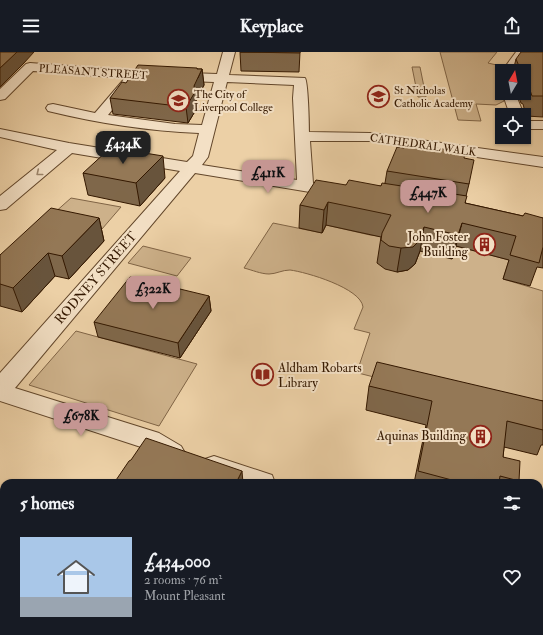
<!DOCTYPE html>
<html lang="en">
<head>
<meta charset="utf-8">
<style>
	:root { --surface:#171b24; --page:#242831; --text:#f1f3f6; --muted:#9ea1a6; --line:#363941; --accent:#c59692 }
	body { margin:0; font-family:"IM FELL Double Pica",serif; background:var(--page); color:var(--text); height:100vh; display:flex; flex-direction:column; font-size:15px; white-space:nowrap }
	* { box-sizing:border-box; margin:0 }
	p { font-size:13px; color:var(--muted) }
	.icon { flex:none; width:22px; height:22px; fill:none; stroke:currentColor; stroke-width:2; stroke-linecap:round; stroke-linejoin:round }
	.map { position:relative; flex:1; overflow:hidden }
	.panel { position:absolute; left:0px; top:427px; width:543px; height:156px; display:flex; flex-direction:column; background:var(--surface); border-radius:12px 12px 0 0; box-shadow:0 1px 3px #0004 }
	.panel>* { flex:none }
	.needle { width:26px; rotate:10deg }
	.tools { position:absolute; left:495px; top:12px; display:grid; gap:8px }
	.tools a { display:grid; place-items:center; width:36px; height:36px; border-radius:0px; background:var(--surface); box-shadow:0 1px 3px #0004; font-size:20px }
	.price { position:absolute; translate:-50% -34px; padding:0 9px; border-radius:8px; background:var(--accent); color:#111; font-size:13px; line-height:26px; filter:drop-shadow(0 1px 2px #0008) }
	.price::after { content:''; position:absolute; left:50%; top:24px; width:12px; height:9px; margin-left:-6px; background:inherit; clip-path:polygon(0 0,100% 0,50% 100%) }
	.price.current { background:#222; color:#fff }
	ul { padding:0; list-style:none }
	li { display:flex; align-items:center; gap:12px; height:100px; padding:0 20px }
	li+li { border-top:1px solid var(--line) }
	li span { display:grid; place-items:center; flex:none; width:112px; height:80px; border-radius:0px; color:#555 }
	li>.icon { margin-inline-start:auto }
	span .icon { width:48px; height:48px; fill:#fffc; stroke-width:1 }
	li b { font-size:17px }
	h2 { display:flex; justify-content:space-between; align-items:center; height:48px; padding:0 20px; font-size:17px }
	header { display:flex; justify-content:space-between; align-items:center; height:52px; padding:0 20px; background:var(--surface); font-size:18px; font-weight:700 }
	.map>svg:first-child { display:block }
</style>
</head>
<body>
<header><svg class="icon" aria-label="menu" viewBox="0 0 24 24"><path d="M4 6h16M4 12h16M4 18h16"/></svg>Keyplace<svg class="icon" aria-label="share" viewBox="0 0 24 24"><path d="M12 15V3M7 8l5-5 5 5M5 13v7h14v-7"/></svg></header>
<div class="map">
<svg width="543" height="583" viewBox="0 0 543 583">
	<rect width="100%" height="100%" fill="#ecd0a6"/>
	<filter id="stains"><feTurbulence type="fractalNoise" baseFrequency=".005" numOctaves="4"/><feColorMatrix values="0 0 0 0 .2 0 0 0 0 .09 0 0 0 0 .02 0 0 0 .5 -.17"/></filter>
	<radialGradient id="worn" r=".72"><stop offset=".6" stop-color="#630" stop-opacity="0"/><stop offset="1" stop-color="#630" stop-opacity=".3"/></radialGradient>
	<path fill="#cdb18a" stroke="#806445" d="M440,0H497L488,11L505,15L497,22L496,26L504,49L496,53L476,52L481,69L458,68Z
		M412,15H420L426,45H418Z
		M71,146L121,155L102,177L61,168L53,162Z
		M273,171L322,181L326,173L370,183L456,194L509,208L503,227L543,239V376L406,333L358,321L357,320L370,281L354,277L363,255C361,236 306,220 290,218C282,218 276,222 269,222C261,222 252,218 244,216Z
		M143,194L191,206L177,224L128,211Z
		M76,279L197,312L159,374L29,333Z"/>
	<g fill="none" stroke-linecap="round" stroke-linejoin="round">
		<defs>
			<path id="minor" d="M223,0H235L229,23L305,26C308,30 309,71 309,80L370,81L543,105V115L370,89H310L313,131L346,136L348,140L346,144L340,145L195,121L15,336L159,381L181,394L185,401L181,408L172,412L163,408L141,395L0,349V321L180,119L72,101L6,157L0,158V144L57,98L0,85V77L69,91L187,110L193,104L199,81C149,79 97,71 48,59L46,56L48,53L53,52L95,61L125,26L33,19L5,47L0,48V37L26,12L30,11L135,19L217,22ZM135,27L214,30L202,73L175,72L108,63L134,31ZM227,30L294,33L293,46L297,128L202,113L208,105Z
				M516,0H528L514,19H502Z
				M502,40L515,41L524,63H510Z
				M524,69H543V77H524Z
				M214,404L272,423L275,431H229L205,423L201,415L205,407Z
				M539,510L543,511V539L539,538Z
				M21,579H53L52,583H20Z
				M344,579H376L375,583H343Z"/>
		</defs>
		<use href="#minor" stroke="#62462a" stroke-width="2"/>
		<use href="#minor" fill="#f3e0c5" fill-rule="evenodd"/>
	</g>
	<path fill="#7f674a" stroke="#341800" d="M240,0H300L299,20L241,19Z
		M543,0V65L526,64L523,52L521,51L517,41H524V19H513L516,7Z
		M198,17H202L204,33L196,48L197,56L188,71L113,62L110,46L126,31Z
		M464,106L469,132L466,144L465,151L523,164L543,166V216L537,215L530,234L503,227L509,208L456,194L452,207L420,199L415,212L408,218L397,220L385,217L377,211L381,185L326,173L322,181L299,176L300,153L346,133L381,134L385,131L387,119Z
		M83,121L165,126L140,154L88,143Z
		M99,166L104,189L69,227L55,224L22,260L0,254V203Z
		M209,244L211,259L180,306L98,285L94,270Z
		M369,334L543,349V393H541L537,403L504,395L503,405L519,429L518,431H414L426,373L366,358Z
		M250,579H331L330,583H250Z"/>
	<path fill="#68543c" stroke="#341800" d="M17,0H34L24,11L0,35V16Z
		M197,16L198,26L202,17L204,33L196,48L197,56L188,71L186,55L194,34Z
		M163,104L165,126L140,154L136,131Z
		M328,150L326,173L322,181L324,158Z
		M99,166L104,189L69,227L62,204Z
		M462,171L456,194L452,207L458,183Z
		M424,175L420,199L415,212L408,218L397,220L401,196Z
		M48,201L55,224L22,260L13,236Z
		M209,244L211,259L180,306L178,291Z
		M242,419L243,431H236Z
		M328,579H331L330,583H327Z"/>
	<path fill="#947856" stroke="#341800" d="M0,0H17L0,16Z
		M240,0H300V1Z
		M521,0H543V44H532L528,32L526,31L524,26V19H521L516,7Z
		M138,13L197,16V17H202L194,34L195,40L186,55L110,46L122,30L126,31Z
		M406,92L465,100L464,106L474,108L469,132L387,119L397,95L404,96Z
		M114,96L163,104L136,131L83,121L107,99H111Z
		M316,128L346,133L349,128L381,134L382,131L467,144L465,151L523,164L525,161L543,166V195L539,211L510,203L516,184L462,171L458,183L424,175L419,189L413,195L401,196L389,194L381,188L382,181L391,163L328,150L324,158L300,153Z
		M51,156L99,166L62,204L48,201L13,236L0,232V203Z
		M130,225L209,244L178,291L94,270Z
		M377,310L543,349V378L507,369L503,405L520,409L519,429L500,424L499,431H463L418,419L432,349L369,334Z
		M146,386L242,419L236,431H114L129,409L131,408Z
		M40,579H196L207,583H38Z
		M277,579H328L327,583H276Z"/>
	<defs><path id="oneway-chevron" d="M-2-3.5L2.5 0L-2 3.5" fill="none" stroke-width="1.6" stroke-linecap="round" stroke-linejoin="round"/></defs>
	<use stroke="#9d866c" href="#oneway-chevron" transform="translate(39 121) rotate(141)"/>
	<defs>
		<symbol id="school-ring" viewBox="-11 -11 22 22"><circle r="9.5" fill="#f3e0c5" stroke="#8f2418" stroke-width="1.5"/><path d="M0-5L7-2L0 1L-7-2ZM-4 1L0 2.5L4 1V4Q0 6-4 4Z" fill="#8f2418"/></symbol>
		<symbol id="university-ring" viewBox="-11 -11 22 22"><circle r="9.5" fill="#f3e0c5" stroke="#8f2418" stroke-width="1.5"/><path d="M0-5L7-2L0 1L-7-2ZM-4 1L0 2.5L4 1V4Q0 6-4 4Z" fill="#8f2418"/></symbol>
		<symbol id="building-ring" viewBox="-11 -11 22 22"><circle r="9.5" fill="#f3e0c5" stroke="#8f2418" stroke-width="1.5"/><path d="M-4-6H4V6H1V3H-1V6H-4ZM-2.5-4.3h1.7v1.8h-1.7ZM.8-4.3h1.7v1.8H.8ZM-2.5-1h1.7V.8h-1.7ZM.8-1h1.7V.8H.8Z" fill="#8f2418"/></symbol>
		<symbol id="library-ring" viewBox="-11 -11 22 22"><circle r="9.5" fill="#f3e0c5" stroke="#8f2418" stroke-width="1.5"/><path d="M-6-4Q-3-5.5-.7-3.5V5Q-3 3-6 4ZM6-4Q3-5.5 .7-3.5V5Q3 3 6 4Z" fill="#8f2418"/></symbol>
	</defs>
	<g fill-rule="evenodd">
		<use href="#school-ring" x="366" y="32" width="25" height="25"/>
		<use href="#university-ring" x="166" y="36" width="25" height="25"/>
		<use href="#building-ring" x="472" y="180" width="25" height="25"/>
		<use href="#library-ring" x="250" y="310" width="25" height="25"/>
		<use href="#building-ring" x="468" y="372" width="25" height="25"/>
	</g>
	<g text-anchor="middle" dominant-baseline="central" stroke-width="4" stroke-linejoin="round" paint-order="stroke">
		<g font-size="11" fill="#341800" stroke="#f3e0c5">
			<text transform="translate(93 20) rotate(4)">PLEASANT STREET</text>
			<text transform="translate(423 93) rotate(8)">CATHEDRAL WALK</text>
		</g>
		<g font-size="11" fill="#341800" stroke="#f3e0c5" text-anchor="start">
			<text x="394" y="38">St Nicholas<tspan x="394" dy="13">Catholic Academy</tspan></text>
			<text x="194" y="42">The City of<tspan x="194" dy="13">Liverpool College</tspan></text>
		</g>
		<g font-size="13" fill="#341800" stroke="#f3e0c5" text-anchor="end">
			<text x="468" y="185">John Foster<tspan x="468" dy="15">Building</tspan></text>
			<text x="278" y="316" text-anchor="start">Aldham Robarts<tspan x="278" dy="15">Library</tspan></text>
			<text x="466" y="384">Aquinas Building</text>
		</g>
		<g font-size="13" fill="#341800" stroke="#f3e0c5">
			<text transform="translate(96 226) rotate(-49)">RODNEY STREET</text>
		</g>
	</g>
	<rect width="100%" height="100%" filter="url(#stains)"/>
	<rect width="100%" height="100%" fill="url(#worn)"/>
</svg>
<div class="tools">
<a><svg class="needle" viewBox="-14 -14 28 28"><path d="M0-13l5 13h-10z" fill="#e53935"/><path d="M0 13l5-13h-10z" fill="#9ea1a6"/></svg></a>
<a><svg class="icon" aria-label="locate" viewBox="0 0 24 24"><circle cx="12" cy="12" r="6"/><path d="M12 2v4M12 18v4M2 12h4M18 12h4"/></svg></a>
</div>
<b class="price current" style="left:123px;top:113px">£434K</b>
<b class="price" style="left:268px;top:142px">£411K</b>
<b class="price" style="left:428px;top:162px">£447K</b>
<b class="price" style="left:153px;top:258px">£322K</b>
<b class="price" style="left:81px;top:385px">£678K</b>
<section class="panel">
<h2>5 homes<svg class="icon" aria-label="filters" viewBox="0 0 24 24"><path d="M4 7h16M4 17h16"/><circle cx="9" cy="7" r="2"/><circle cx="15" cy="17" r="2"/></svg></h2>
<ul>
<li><span style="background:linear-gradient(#a9c7e8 75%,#9aa5b1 0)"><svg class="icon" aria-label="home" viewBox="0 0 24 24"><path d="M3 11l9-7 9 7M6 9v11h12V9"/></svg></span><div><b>£434,000</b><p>2 rooms · 76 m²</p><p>Mount Pleasant</p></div><svg class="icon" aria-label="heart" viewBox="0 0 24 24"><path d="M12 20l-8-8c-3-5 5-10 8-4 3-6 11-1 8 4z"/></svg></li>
</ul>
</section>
</div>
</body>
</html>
